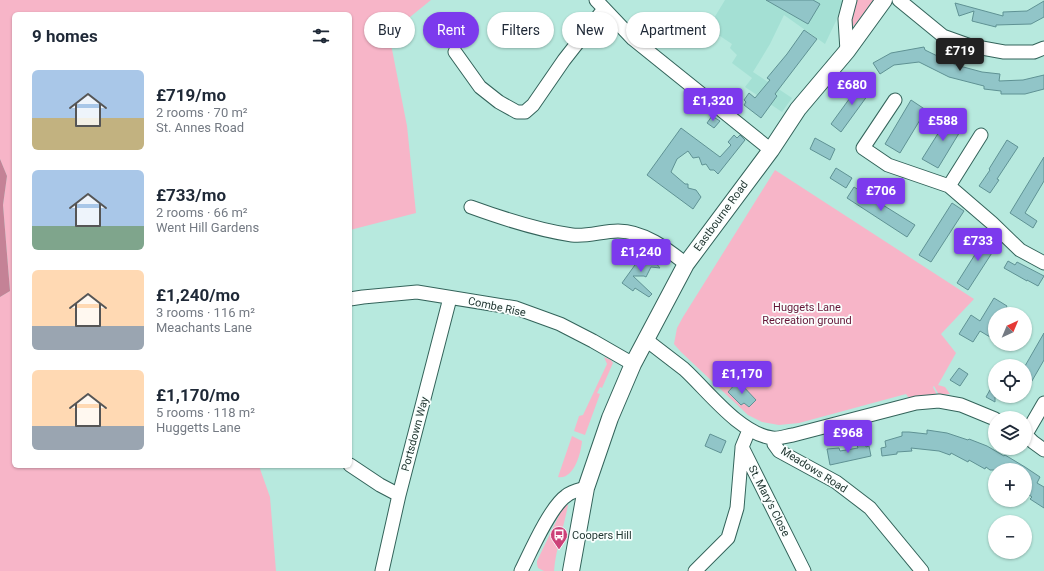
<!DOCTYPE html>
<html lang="en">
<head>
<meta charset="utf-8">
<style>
	:root { --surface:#fff; --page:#f2f2f3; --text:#1f2937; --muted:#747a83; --accent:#7c3aed }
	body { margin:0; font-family:Roboto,sans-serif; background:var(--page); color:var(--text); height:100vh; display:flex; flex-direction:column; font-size:15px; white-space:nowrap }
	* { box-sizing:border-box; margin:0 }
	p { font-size:13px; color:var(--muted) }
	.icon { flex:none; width:22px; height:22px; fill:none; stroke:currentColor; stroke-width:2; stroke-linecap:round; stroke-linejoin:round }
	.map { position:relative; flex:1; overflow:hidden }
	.drawer { position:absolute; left:12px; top:12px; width:340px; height:456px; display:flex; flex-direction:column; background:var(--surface); border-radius:6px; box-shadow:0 1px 3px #0004 }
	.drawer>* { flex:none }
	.guide { position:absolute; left:364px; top:12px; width:380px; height:36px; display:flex; gap:8px }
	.needle { width:26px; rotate:44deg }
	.fabs { position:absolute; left:988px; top:307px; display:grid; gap:8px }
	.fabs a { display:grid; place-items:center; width:44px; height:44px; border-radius:50%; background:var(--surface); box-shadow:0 1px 3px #0004; font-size:20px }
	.price { position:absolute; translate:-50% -34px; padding:0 9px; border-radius:4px; background:var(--accent); color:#fff; font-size:13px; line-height:26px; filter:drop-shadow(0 1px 2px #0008) }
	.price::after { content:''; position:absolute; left:50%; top:24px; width:12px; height:9px; margin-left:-6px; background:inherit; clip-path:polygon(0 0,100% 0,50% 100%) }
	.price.current { background:#222; color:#fff }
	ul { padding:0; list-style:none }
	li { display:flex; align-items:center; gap:12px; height:100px; padding:0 20px }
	li span { display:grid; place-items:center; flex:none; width:112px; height:80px; border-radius:6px; color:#555 }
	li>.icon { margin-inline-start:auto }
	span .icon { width:48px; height:48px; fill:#fffc; stroke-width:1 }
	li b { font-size:17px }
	h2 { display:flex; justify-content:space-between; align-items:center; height:48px; padding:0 20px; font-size:17px }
	.pill { padding:0 14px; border-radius:18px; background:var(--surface); box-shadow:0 1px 3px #0004; font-size:14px; line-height:36px }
	.pill.current { background:var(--accent); color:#fff }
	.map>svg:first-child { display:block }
</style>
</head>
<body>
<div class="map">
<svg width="1044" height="571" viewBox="0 0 1044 571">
	<rect width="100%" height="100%" fill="#b7e9de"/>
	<path fill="#a4e0d4" d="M725,0H840L843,1L836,21L825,44L784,15L770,44L753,72L792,98L782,112L745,87L752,78L732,63L737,55L730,48L732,44L717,34L714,38L705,33Z"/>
	<path fill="#f7b5c8" d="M0,0H431L389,34L407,126L416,213L350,230V14H14V466H259L270,497L276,571H0V297L10,291L3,205L7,176L0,159Z
		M855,0H875L852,28L850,27Z
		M775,170L974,299L941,334L956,353L938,385L945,387L950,394L939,395L934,386L933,387L937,395L909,398L906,394L799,423L779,425L762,422L748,415L681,352L674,344L677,328L683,317Z
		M604,357L611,360L613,363L602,388L600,387L597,393L600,394L585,435L574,431L579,416L583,415L607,364Z
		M572,436L582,441C581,453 574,480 558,477Z
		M566,504L568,505C564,527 556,548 554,571H544L538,568L537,564V561L563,507Z"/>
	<path fill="#c48296" d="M0,159L7,176L3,205L10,291L0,297Z"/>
	<path fill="#91c5c8" stroke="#5f9294" d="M766,0H813L820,4L808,24Z
		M1044,1V17L1031,24L996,25V27L972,21L974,11L959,16L955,3L1003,16V12L1027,11Z
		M804,30L817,39L775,94L777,96L761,118L744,105L746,102L744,100L749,93L755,98L770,80L767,78L787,54Z
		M924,47L925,50L956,65L982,72L1000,74L999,81L1023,80L1044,75V89L1025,94H1001V91L984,89V86L949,77L919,62L894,65L880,74L873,63L891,53Z
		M863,80L873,88L841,132L831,124Z
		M911,100L926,110L900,153L885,144Z
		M712,116L720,121L714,128L707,123Z
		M949,116L964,125L938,168L922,159Z
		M681,128L720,157L731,145L728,142L734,135L737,138L740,135L745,140L718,174L714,170H710L706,164L702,165L699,157L693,158L688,151L677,159L671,172L685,184H688V188L696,190L701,197L693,209L647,175Z
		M815,138L835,149L830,160L810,149Z
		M1007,140L1018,147L997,179L999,180L990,193L979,186L990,170L989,169Z
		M1044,157V181L1025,213L1037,221L1033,228L1010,213Z
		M836,168L852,178L846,188L830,178Z
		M854,187L915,225L907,237L847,198Z
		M952,203L964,211L931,262L919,255Z
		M988,234L999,242L968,290L957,283Z
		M645,251L657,259L655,262L660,268L651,267L646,277L644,276H633L652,294L649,297L635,288L633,291L622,283Z
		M1008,261L1015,265L1017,262L1044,276L1038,286L1027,280V281L1004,268Z
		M994,298L1007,306L1003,314H995V340L980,331L973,342L959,334L971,315L980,321Z
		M1044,333V360L1025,393V366Z
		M959,368L968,374L960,386L950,380Z
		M995,381V402L986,397Z
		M737,382L740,385L741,384L756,400L749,407L744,403L741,405L728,392Z
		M927,430L947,433L968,440L969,439L987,446L1004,456L1005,455L1025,467L1040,477L1037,483L1044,487V508L1030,499L1032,497L1025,492V470H990L986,467L985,469L969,460L968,462L951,453L950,455L939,451L911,448L912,451L897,452V454L882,456L881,448L886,447L885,441L902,436V432H909L927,434Z
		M710,434L726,441L721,453L705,446Z
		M865,443L866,447L869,446L871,456L830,465L827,449L839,448L840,451L858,448L857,445Z"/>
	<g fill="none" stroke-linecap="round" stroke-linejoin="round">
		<defs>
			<path id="minor" d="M596,0L633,39L771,150
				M899,0L943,36L971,46L1004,52H1034L1044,48
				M847,51L845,19L850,0
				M455,52L480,87L499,102L517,112H525L533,105L564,60L604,9
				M895,100L863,148L888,165L949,186L992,223L1020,250L1044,263
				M949,186L981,135
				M471,207C504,219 537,230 572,235C587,237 603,231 618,231C644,231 667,249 686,264
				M350,299L363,297L417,292L516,308L560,324L593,341L633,364
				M645,339C658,349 671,359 684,369C708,391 739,433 772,438C778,439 786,436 793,435L916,403L939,401L961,405L995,419
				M749,430L742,447L804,571
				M1025,434L1033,442L1044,450
				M1026,434L1044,403
				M773,438L774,444L779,451L836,482L870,508L922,571
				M350,465L380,485L399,495
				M382,571L399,495L450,298
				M521,571C530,553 550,507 566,496C572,491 579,490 586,488
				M695,571L728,538L737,508L742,448"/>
			<path id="major" d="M571,571L586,488L610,418L633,364L686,264L771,150L798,109L847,51L884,0"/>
		</defs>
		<use href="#minor" stroke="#33635a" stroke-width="15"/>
		<use href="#major" stroke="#33635a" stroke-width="18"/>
		<use href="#minor" stroke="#fff" stroke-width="13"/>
		<use href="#major" stroke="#fff" stroke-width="16"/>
	</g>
	<defs>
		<symbol id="bus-pin" viewBox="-11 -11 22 30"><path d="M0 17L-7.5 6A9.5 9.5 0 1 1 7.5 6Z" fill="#cc4178" stroke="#fafffe"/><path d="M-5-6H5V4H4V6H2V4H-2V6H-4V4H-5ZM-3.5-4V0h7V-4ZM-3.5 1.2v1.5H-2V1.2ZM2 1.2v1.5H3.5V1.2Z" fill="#fff"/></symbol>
	</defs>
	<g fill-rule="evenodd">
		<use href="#bus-pin" x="549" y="525" width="20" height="27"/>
	</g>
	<g text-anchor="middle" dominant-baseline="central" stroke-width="3.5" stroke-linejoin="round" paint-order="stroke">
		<g font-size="11" fill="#233833" stroke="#fafffe">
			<text transform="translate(721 216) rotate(-54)">Eastbourne Road</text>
			<text transform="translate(497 307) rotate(12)">Combe Rise</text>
			<text transform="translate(415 434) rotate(-75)">Portsdown Way</text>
			<text transform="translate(814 470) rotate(32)">Meadows Road</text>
			<text transform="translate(769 501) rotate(63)">St. Mary's Close</text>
		</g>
		<g font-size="11" fill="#641536" stroke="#fafffe">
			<text x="807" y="307">Huggets Lane<tspan x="807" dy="13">Recreation ground</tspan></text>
		</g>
		<g font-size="11" fill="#233833" stroke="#fafffe" text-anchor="start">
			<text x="572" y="535">Coopers Hill</text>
		</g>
	</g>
</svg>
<div class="fabs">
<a><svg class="needle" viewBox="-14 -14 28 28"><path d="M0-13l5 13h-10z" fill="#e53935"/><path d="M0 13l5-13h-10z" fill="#747a83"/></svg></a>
<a><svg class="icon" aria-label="locate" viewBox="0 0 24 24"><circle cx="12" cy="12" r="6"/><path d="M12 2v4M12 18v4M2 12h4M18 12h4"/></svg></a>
<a><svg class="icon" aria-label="layers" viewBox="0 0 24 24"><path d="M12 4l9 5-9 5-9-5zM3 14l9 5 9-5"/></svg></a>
<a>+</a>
<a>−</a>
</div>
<b class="price current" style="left:960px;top:72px">£719</b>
<b class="price" style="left:852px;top:106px">£680</b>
<b class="price" style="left:713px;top:122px">£1,320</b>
<b class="price" style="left:943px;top:142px">£588</b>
<b class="price" style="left:881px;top:212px">£706</b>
<b class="price" style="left:978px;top:262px">£733</b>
<b class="price" style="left:641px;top:273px">£1,240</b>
<b class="price" style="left:742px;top:395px">£1,170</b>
<b class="price" style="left:848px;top:454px">£968</b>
<div class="guide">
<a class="pill">Buy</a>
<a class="pill current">Rent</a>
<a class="pill">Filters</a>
<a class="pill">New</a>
<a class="pill">Apartment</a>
</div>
<section class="drawer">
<h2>9 homes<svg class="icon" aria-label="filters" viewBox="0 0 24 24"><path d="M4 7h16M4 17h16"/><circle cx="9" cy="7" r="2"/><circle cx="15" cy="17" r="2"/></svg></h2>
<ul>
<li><span style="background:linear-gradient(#a9c7e8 60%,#c2b280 0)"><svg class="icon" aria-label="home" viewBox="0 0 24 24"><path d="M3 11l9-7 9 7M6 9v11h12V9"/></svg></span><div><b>£719/mo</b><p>2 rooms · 70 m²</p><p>St. Annes Road</p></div></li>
<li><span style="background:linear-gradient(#a9c7e8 70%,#7fa58c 0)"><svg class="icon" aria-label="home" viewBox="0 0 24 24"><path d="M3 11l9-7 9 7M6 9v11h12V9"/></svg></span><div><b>£733/mo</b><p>2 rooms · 66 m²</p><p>Went Hill Gardens</p></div></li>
<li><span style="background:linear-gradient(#ffd9b3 70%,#9aa5b1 0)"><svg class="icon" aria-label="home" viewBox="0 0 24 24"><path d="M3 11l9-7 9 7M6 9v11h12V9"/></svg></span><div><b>£1,240/mo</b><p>3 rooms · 116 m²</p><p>Meachants Lane</p></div></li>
<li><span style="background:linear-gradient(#ffd9b3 70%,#9aa5b1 0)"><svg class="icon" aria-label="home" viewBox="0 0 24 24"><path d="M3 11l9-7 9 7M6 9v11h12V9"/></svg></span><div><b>£1,170/mo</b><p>5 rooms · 118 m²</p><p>Huggetts Lane</p></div></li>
</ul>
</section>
</div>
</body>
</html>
